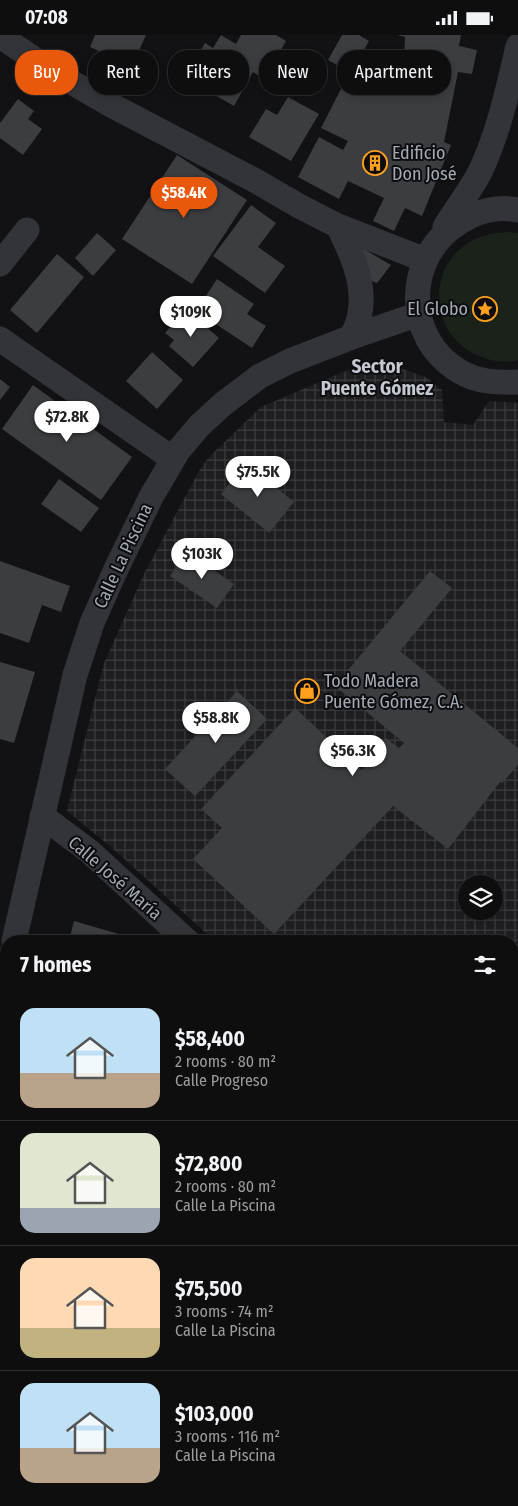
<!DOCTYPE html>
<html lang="en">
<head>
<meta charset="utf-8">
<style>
	:root { --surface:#0e0e0f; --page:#1c1c1d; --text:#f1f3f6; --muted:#9b9c9e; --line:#2e2e2f; --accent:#ea580c }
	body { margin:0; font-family:"Fira Sans Condensed",sans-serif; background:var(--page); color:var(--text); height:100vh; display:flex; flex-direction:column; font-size:19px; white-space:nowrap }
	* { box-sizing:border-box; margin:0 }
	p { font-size:16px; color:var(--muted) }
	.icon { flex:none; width:28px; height:28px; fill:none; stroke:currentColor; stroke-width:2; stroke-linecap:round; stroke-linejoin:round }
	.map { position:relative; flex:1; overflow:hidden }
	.details { position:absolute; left:0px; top:900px; width:519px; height:571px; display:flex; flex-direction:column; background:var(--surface); border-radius:20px 20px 0 0; box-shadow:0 2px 8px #0003,0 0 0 1px var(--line) }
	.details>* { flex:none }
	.guide { position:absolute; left:15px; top:15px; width:489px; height:45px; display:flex; gap:10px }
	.controls { position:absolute; left:458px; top:840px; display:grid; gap:10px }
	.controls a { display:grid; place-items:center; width:45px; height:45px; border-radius:50%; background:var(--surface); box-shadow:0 2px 8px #0003,0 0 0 1px var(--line); font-size:25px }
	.price { position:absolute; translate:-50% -42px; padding:0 11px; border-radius:18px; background:#fff; color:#222; font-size:16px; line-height:32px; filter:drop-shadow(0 1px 2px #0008) }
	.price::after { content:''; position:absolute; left:50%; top:30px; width:15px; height:11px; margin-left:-8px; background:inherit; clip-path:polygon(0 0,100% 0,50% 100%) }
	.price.current { background:var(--accent); color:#fff }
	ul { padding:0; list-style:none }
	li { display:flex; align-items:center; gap:15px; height:125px; padding:0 20px }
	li+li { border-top:1px solid var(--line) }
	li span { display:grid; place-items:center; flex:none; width:140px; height:100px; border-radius:15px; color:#555 }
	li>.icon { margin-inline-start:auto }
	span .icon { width:60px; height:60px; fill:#fffc; stroke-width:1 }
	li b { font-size:21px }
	h2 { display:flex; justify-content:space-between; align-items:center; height:60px; padding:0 20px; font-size:21px }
	.tag { padding:0 18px; border-radius:20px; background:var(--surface); box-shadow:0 2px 8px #0003,0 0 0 1px var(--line); font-size:18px; line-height:45px }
	.tag.current { background:var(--accent); color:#fff }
	.status { display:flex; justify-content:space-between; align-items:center; height:35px; padding:0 25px; background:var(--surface); direction:ltr }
	.status svg { height:14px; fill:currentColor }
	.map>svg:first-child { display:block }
</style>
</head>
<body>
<div class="status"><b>07:08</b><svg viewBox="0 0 49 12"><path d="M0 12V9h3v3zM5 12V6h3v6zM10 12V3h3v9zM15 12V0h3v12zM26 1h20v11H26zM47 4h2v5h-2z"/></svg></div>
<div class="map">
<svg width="518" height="1471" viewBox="0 0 518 1471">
	<defs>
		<pattern id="industrial-grid" width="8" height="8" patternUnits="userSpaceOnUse" patternTransform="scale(1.25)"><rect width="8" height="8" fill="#1e1e21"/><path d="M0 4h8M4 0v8" fill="none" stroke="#3c3c3f"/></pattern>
	</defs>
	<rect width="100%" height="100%" fill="#121214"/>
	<path fill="url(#industrial-grid)" fill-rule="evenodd" d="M369,330L393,331L426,342L442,355L444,387L473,390L489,366L518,368V1016L513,1020L512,906H215L111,812L67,776L104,628L145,537L199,436L209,422L261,372L343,337ZM466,849H494V876H466Z"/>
	<path fill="#1a221a" d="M508,197L518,198V325C504,329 490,326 477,320C433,302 425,238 465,210C478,200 492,198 508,197Z"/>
	<path fill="#3c3d41" d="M95,0H146L132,31L90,12Z
		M221,0L236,9L241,0H276L286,6L264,44L253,37L234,71L185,43L205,8L213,13Z
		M342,0H359L369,6L351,38L328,25Z
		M397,0H461L459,11L477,15L472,39L458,37L444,107L451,110L422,181L405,173L394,196L373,186L384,163L348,146L339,164L298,142L319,102L343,115L348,106L321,93L345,46L372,59L382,39L362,30L365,24L388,35L427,41L429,30L404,26L405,2Z
		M288,62L319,79L291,126L249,102L266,74L277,80Z
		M18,64L34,76L28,84L42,94L23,120L0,103V88Z
		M177,120L247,165L192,249L122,204Z
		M251,170L276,188L258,212L285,231L265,258L213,221Z
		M97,198L116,215L93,241L75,223Z
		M362,213L391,230L377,248L366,244Z
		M57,219L84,242L37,298L10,275Z
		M217,244L254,269L247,279L266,291L252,313L196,276Z
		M185,274L219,303L193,332L169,311L174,305L165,298Z
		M152,317L183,345L157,374L126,346Z
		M0,344L10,352L0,365Z
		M33,350L132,422L101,465L2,394Z
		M246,428L294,467L269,498L221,459Z
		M59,444L99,473L81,497L41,469Z
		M187,517L234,549L217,573L170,541Z
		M0,526L70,551L61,577L42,570L29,608L0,598Z
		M430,536L452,553L400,616L518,713V730L502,748L500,747L448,814L393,771L274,899L193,824L222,793L201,774L295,673L362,735L386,703L399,713L404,708L335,651Z
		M0,627L35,637L14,708L0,704Z
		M237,656L267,684L195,761L165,734Z
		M74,886L143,906H69Z
		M512,1104L518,1110V1132L512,1137Z
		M512,1253L518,1260V1288L512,1293Z
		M515,1295L518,1298V1354L512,1358V1297Z
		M518,1369V1405L512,1398V1374Z
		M518,1441V1471H517L512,1466V1446Z
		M423,1465H497L490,1471H416Z"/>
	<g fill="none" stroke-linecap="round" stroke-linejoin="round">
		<path stroke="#333439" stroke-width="25" d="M0,1L52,36L111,70L256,146L299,171L338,191L425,225
			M518,175C498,171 477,176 460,187C405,220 402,302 459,336C477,347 497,348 518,347
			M338,191C352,219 367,251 359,283C358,289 354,296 352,302
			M445,192C456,174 470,156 480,137C499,97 508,54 518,11
			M0,229L27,195
			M0,304L173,424
			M42,781L89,816L187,906
			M14,906L75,640L92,588L116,534L151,462L178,416L199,391L223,369L260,341L290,326L352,302L419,279
			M0,971L6,943
			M512,1036L518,1033
			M512,1232L518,1239
			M0,1402L6,1429
			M29,1471L36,1465"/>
	</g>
	<defs>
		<symbol id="building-ring" viewBox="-11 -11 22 22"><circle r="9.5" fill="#0d0d0f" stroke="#ffa11e" stroke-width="1.5"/><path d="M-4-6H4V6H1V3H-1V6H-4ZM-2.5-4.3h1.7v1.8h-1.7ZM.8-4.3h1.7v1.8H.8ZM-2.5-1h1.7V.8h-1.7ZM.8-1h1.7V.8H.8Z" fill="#ffa11e"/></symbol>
		<symbol id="sight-ring" viewBox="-11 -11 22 22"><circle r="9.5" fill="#0d0d0f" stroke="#ffa11e" stroke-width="1.5"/><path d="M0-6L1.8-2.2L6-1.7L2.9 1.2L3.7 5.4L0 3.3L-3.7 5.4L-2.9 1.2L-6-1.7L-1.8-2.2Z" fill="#ffa11e"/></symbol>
		<symbol id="shop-ring" viewBox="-11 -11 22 22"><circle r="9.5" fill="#0d0d0f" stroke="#ffa11e" stroke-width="1.5"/><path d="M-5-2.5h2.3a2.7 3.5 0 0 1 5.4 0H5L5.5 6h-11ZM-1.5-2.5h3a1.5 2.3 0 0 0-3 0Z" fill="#ffa11e"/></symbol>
	</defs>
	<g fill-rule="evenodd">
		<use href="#building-ring" x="361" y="114" width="28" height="28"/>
		<use href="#sight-ring" x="471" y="260" width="28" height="28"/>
		<use href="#shop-ring" x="293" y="642" width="28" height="28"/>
	</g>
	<g text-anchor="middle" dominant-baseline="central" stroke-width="4" stroke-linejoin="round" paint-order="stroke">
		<g font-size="18" fill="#a2aab5" stroke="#0d0d0f" text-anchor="start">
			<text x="392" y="118">Edificio<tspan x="392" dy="21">Don José</tspan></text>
			<text x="468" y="274" text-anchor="end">El Globo</text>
			<text x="324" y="646">Todo Madera<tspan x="324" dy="21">Puente Gómez, C.A.</tspan></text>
		</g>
		<g font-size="18" fill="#a2aab5" stroke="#0d0d0f">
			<text transform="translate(123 521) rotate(-65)">Calle La Piscina</text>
			<text transform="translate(115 843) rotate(41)">Calle José María</text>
		</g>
		<g font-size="19" font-weight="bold" fill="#c3c8d1" stroke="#0d0d0f">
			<text x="377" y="331">Sector<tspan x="377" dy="22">Puente Gómez</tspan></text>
		</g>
	</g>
</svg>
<div class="controls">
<a><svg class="icon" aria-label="layers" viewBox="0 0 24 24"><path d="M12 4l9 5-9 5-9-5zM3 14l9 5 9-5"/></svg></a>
</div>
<b class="price current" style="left:184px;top:184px">$58.4K</b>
<b class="price" style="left:191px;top:303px">$109K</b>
<b class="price" style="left:67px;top:408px">$72.8K</b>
<b class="price" style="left:258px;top:463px">$75.5K</b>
<b class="price" style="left:202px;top:545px">$103K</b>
<b class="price" style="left:216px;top:709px">$58.8K</b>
<b class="price" style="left:353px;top:742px">$56.3K</b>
<div class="guide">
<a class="tag current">Buy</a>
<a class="tag">Rent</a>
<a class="tag">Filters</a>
<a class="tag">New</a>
<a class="tag">Apartment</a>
</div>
<section class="details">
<h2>7 homes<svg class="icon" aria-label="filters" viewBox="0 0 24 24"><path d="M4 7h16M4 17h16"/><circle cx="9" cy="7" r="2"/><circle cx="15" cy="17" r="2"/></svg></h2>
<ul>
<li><span style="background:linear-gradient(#bfe0f5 65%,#b9a48a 0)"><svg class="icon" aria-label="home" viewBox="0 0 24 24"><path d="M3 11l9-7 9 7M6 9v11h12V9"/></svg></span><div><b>$58,400</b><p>2 rooms · 80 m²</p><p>Calle Progreso</p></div></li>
<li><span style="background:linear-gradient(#dfe7d0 75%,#9aa5b1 0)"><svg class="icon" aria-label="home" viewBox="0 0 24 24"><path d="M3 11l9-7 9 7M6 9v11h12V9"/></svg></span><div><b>$72,800</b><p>2 rooms · 80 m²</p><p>Calle La Piscina</p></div></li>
<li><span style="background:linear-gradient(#ffd9b3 70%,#c2b280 0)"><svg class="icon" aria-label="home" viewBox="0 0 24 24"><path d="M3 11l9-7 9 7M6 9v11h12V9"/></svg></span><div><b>$75,500</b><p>3 rooms · 74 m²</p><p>Calle La Piscina</p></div></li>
<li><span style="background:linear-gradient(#bfe0f5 65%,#b9a48a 0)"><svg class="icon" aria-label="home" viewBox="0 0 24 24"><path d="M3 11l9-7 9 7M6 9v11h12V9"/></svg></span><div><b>$103,000</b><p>3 rooms · 116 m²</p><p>Calle La Piscina</p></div></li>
</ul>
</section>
</div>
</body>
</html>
